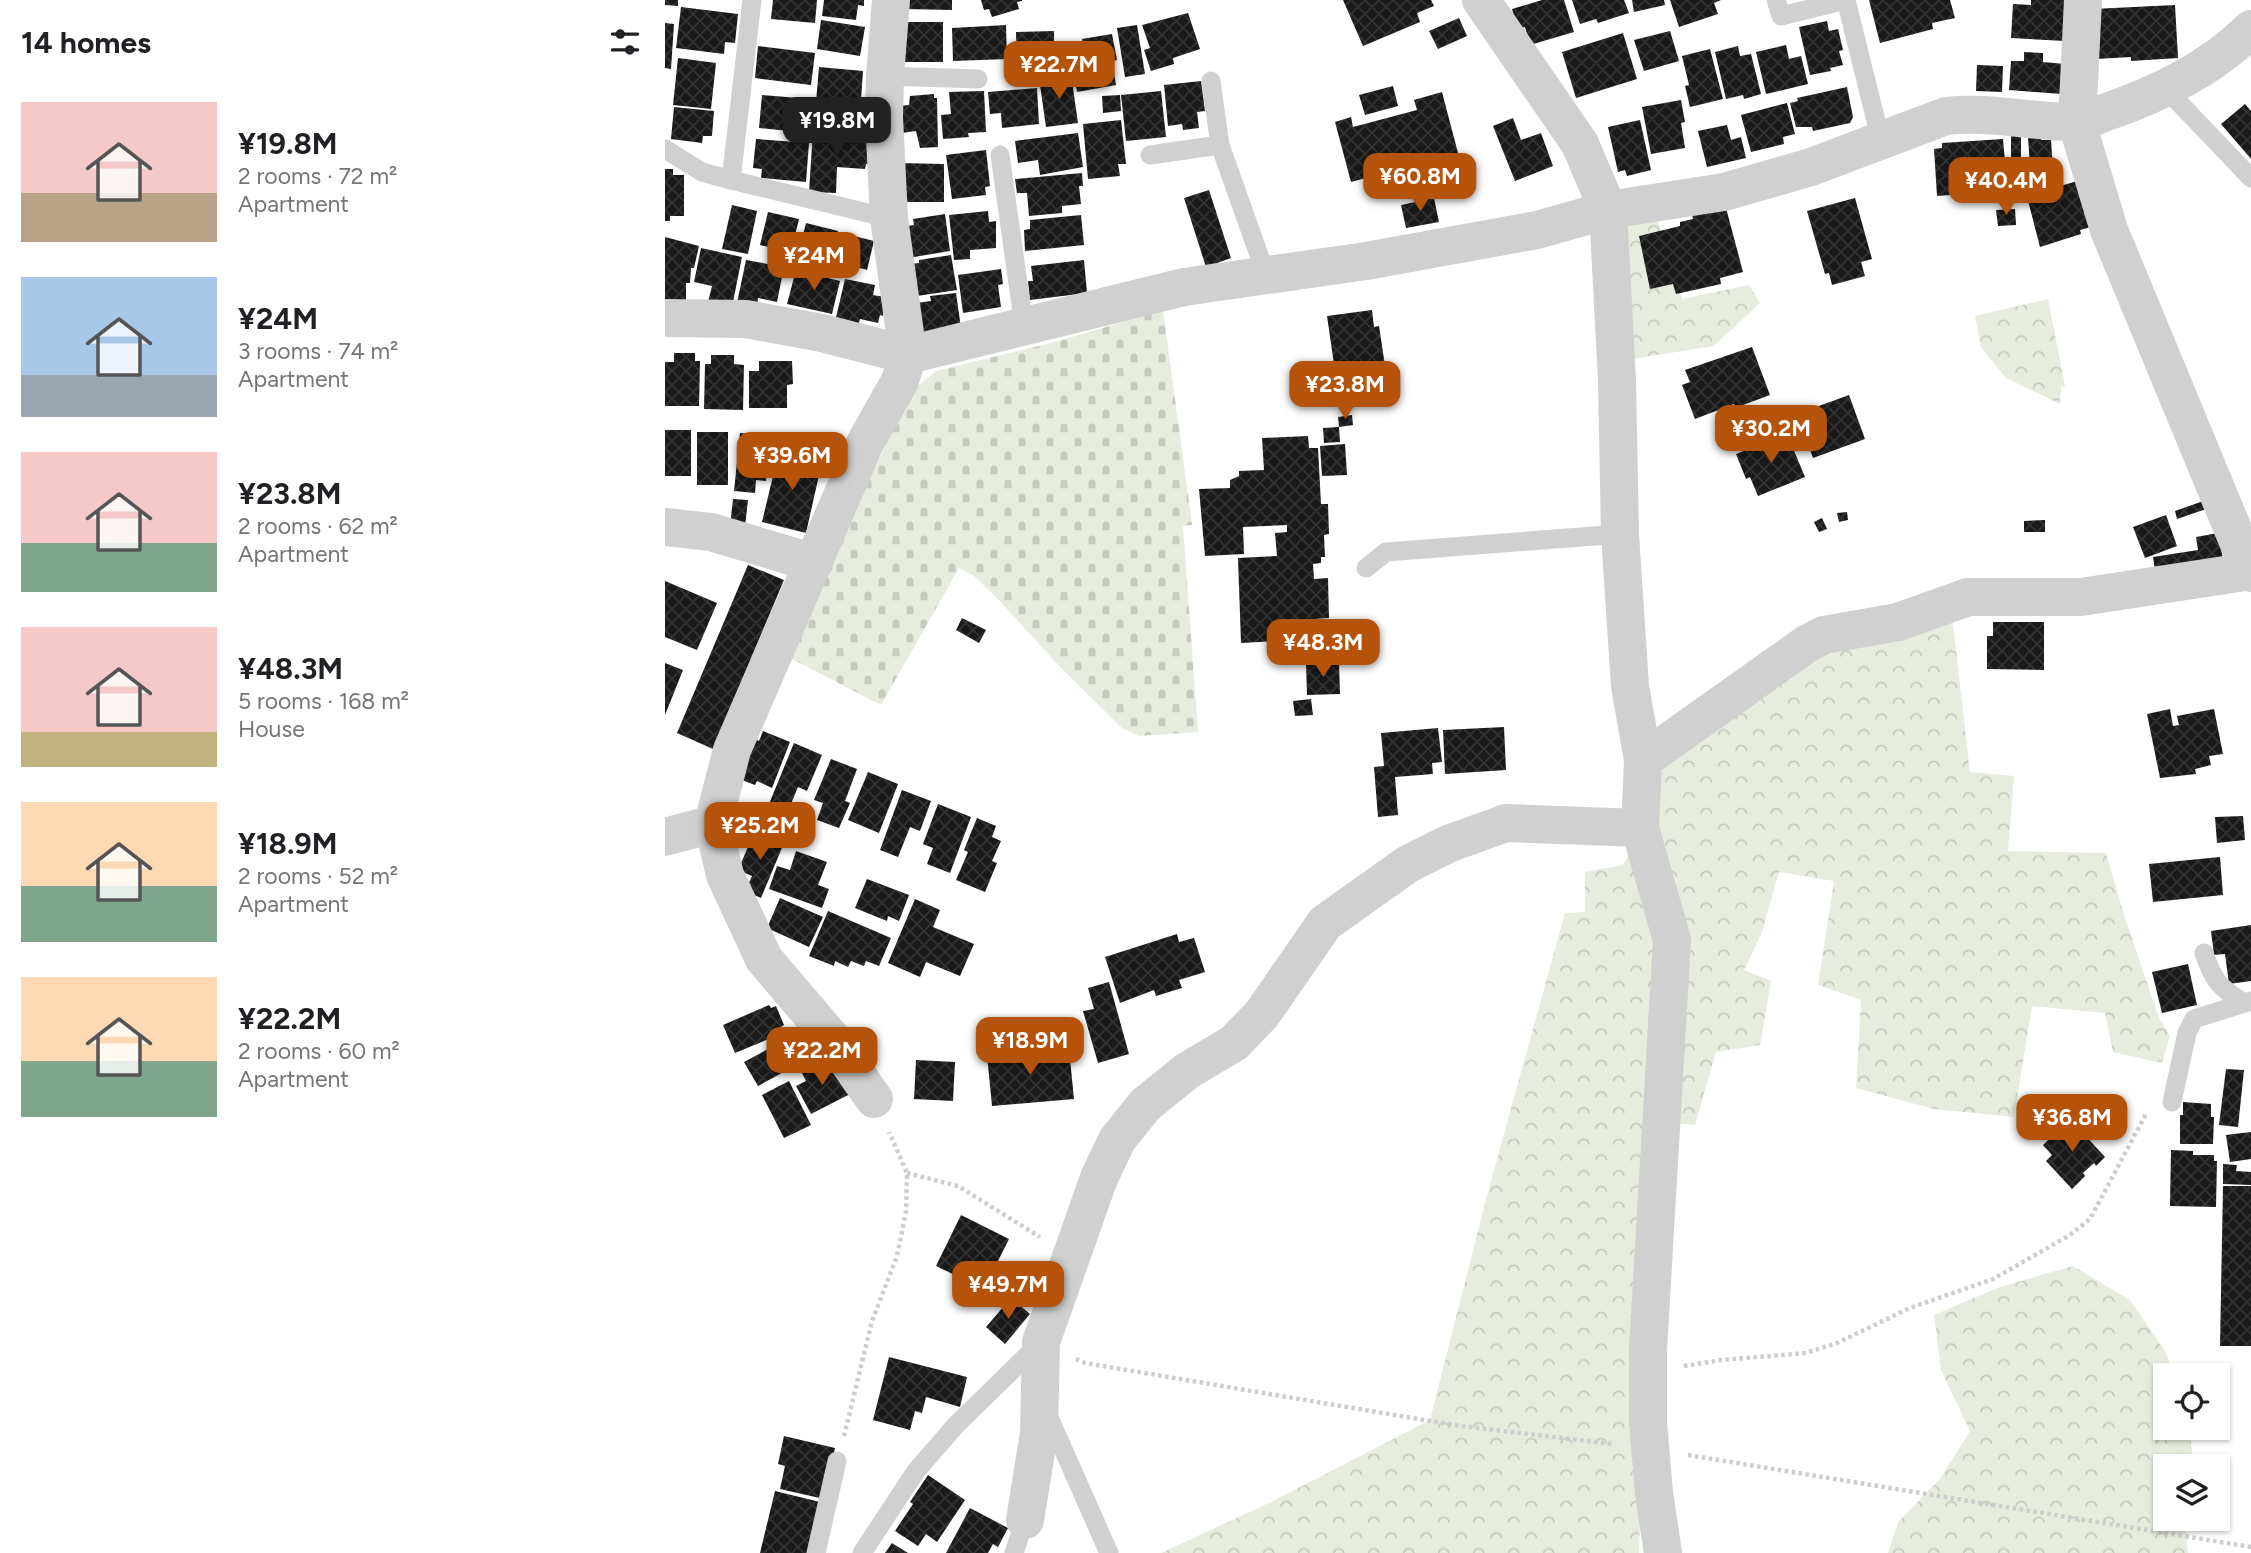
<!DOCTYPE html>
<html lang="en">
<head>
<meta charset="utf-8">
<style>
	:root { --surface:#fff; --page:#f6f6f6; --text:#202124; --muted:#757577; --accent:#b45309 }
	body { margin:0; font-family:Figtree,sans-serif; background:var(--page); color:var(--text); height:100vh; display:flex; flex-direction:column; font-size:26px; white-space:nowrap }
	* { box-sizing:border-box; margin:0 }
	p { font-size:23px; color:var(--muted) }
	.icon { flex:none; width:38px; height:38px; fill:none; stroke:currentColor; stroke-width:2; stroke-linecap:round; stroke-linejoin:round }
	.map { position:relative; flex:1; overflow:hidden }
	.side { display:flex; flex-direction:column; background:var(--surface); width:665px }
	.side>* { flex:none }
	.fabs { position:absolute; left:1488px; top:1363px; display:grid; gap:14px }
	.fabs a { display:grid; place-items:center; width:77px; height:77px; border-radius:0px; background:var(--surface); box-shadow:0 2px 5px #0004; font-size:35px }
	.price { position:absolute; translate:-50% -60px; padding:0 16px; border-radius:14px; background:var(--accent); color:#fff; font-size:23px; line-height:46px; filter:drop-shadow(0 2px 4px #0008) }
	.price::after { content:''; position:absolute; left:50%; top:42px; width:21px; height:16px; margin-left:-10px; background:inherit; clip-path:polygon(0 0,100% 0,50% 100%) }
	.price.selected { background:#222; color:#fff }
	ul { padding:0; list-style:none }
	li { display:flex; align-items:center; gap:21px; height:175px; padding:0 21px }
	li span { display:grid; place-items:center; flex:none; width:196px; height:140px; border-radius:0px; color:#555 }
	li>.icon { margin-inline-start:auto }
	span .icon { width:84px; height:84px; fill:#fffc; stroke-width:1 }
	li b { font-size:30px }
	h2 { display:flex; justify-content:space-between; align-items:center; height:84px; padding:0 21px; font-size:30px }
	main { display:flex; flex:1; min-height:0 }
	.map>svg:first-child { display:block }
</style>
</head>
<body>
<main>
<section class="side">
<h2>14 homes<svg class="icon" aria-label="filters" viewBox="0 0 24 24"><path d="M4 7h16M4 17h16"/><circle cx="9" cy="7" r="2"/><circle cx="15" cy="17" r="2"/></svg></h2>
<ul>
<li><span style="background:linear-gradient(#f6c9c9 65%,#b9a48a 0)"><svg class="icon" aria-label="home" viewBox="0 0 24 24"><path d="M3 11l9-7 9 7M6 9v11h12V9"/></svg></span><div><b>¥19.8M</b><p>2 rooms · 72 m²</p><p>Apartment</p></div></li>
<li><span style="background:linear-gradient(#a9c7e8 70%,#9aa5b1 0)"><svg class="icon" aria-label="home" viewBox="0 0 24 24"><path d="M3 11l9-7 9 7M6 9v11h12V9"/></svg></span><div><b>¥24M</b><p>3 rooms · 74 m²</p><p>Apartment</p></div></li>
<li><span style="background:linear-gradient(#f6c9c9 65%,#7fa58c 0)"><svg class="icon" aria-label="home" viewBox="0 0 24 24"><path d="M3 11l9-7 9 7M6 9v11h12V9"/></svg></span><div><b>¥23.8M</b><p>2 rooms · 62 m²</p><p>Apartment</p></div></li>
<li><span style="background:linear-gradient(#f6c9c9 75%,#c2b280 0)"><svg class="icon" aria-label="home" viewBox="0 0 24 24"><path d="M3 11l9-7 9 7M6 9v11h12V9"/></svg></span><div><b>¥48.3M</b><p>5 rooms · 168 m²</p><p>House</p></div></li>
<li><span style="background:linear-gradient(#ffd9b3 60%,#7fa58c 0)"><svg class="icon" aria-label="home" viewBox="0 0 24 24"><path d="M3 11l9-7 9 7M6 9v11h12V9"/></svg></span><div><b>¥18.9M</b><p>2 rooms · 52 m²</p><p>Apartment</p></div></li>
<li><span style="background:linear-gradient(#ffd9b3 60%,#7fa58c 0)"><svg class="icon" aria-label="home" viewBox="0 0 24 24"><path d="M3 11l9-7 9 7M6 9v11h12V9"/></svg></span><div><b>¥22.2M</b><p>2 rooms · 60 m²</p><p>Apartment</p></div></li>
</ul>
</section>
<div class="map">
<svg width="1586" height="1553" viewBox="0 0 1586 1553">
	<defs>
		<pattern id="forest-crowns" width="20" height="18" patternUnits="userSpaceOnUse" patternTransform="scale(1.75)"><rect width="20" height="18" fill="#e6ecde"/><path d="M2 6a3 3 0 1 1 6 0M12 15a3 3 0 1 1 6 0" fill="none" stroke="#c6cbbf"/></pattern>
		<pattern id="cemetery-stones" width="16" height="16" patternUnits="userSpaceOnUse" patternTransform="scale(1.75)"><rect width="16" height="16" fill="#e6ecde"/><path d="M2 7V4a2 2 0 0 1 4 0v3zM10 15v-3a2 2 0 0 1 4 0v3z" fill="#c6cbbf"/></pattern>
		<pattern id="building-cross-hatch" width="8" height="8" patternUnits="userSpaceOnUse" patternTransform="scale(1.75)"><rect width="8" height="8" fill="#1a1a1a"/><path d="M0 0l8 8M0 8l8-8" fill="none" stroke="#333"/></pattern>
	</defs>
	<rect width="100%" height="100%" fill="#fff"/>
	<path fill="url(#forest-crowns)" d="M992,218L1017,299L1084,285L1095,303L1049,346L967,359L958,232L966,224Z
		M1383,299L1400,386L1396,387L1395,404L1341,378L1316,347L1310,316Z
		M1287,615L1305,772L1349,776L1343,851L1441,853L1459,915L1494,1018L1505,1036L1497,1063L1448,1052L1440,1013L1367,1006L1349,1117L1269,1109L1191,1088L1196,1000L1153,985L1169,881L1114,872L1097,932L1079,970L1106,981L1095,1045L1051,1052L1030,1125L988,1121L974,1553H496L606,1502L765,1420L821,1199L900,913L920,912V872L958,865L980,826L983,763L1143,643Z
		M1408,1266L1465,1300L1500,1351L1509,1375L1500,1376V1428H1525L1528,1466H1500V1519H1520L1523,1553H1223L1233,1522L1275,1479L1305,1431L1276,1370L1269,1315L1335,1287Z"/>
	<path fill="url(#cemetery-stones)" d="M498,310L527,525L518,526L533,732L474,736L457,728L397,669L332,598L308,575L294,568L216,705L119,655L247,391L271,371L390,342Z"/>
	<path fill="url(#building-cross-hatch)" d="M0,0H13V6L0,5Z
		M108,0H152L150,23L106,19Z
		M159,0H199V6L193,5L191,20L157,16Z
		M239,0H287V10L239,9Z
		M316,0H357V1L352,2L354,9L327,17L324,9L319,10Z
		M678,0H766L769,6L752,13L755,22L698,46Z
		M877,0H899L909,32L865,45L860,27L853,29L847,9Z
		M907,0H959L964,13L933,23L931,19L915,24Z
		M967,0H999L1000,5L969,12Z
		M1005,0H1056L1049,3L1053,14L1014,27Z
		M1204,0H1285L1290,18L1267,23L1268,29L1215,43Z
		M1366,0H1403L1400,41L1346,38L1348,4L1366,5Z
		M1510,5L1513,58L1466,61V57L1431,59L1428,9Z
		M16,7L73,14L70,43L60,42L59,54L11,48Z
		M523,13L535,49L508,58L509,64L486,71L479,50L485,48L477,25Z
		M794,18L802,36L773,49L764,31Z
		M156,20L200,27L195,56L152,49Z
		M1162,21L1164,31L1173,29L1178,50L1174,51L1178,65L1165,68L1166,71L1145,75L1134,27Z
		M236,22H278V62H236Z
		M0,23L9,24L6,69L0,68Z
		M341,25L342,59L288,61L287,28Z
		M472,25L480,74L460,77L452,28Z
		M389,31V49H402V67L352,68L351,32Z
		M1005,31L1014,61L979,71L969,40Z
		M958,33L972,79L911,98L897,52Z
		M447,34L452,60L447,61L451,85L412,92L405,47L418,45L417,39Z
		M1121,45L1124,59L1136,56L1143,84L1101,94L1091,52Z
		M93,46L150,53L146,85L90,78Z
		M1073,46L1075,56L1086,54L1096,94L1079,99L1078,95L1061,99L1050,52Z
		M1045,49L1058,99L1025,107L1020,86L1024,85L1017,56Z
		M1359,52L1378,53V62L1400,64L1397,94L1344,90L1346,61H1359Z
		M13,58L51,63L46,109L8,105Z
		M1312,65L1338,66L1337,92L1311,91Z
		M154,67L198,71L195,113L207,114L206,128L187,127L188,115L150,113Z
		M406,74L413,123L381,127L374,78Z
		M536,81L540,111L532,112L534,128L518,130L517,124L503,126L499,85Z
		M728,86L733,106L700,115L694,95Z
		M1182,87L1188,117L1185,123L1148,131L1147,127H1131L1125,103L1133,101L1132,98Z
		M372,88L374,124L337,128L336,113L325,114L323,92Z
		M319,91L321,132L303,133L304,137L278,139L276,115L286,114L284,92Z
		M496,91L501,137L461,141L456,95Z
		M777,92L793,153L686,182L670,122L686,117L688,127L752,110L749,100Z
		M269,94V98H272L273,147L255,148L251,131L237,133L235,106L244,105L245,96Z
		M97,95L146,99L144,133L94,128Z
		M455,95L456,111L438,113L437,96Z
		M1016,100L1020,122L1016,123L1020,148L986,154L977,107Z
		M1122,103L1130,134L1118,137L1119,144L1086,152L1076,115Z
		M1580,104L1586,111V159L1556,124Z
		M9,107L49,111L47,136H38L37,143L6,139Z
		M848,118L856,140L876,133L888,166L850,181L828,126Z
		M456,120L461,164H453L455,176L423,179L418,124Z
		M975,120L986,170L962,176L960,170L953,172L943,127Z
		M1062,125L1066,140L1076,137L1081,158L1042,167L1033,131Z
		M148,131L205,133L207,164H201L200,169L172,167L171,193L144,192Z
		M413,133L418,167L375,175L373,160L353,163L350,141Z
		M1346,136H1356V159H1346Z
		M1376,137V140H1386L1388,170H1381V178L1366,179L1363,138Z
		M91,139L144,143L141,182L96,178L97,169L88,168Z
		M1338,139L1342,184L1338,185V189L1285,192V195L1272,196L1269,149L1277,148V143Z
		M321,150L325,186L320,187L321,195L287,199L281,155Z
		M233,163L279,164V202H233Z
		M0,169H8V175H19V216H5V221H0Z
		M417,173L418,186H414L416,204L397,206V213L364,216L362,193H352L350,179Z
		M1419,179L1433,225L1415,230L1416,234L1375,247L1361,193L1391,184L1392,187Z
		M544,190L566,258L541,267L519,198Z
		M769,198L774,222L741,228L736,205Z
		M1190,198L1207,259L1196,262L1200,276L1167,285L1164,273L1160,274L1142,211Z
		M67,205L92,211L83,254L57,249Z
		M1061,208L1078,272L1055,278L1056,284L1011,294L1008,284L985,289L974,236L1015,226V222L1028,219L1027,215Z
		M1350,209L1351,225L1333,226L1331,210Z
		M323,211L324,222L331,221V248L305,250V259L289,260L284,215Z
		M103,212L134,219L126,252L95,245Z
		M280,214L285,251L243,258L238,227L249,225L248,219Z
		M416,215L419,245L360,251L359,230L365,229V220Z
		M141,223L173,231L166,260L134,251Z
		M177,233L209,241L202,270L170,261Z
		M0,237L34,246L29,268H26L25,283H21V303L0,302Z
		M36,248L77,257L67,307L43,302L47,286L29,282Z
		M286,255L292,290L252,296L245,264L254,263V260Z
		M81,260L119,267L112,302L93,298L92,307L72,303Z
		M419,260L422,293L365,300L363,281H368L366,266Z
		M336,269L338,284L333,285L336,307L298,313L293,275Z
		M131,270L175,281L167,314L122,304Z
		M180,279L210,285L208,295L220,297L218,316L215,315L213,323L195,319L192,330L169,326Z
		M291,293L296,328L255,333L251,303L266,301L265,296Z
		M707,310L709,327L714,326L724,392L674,399L662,316Z
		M1087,347L1105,395L1070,408L1069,404L1030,419L1017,385L1025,382L1020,370Z
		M9,353H30V361H35L34,406H0V362H9Z
		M46,355H69V364L79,365L78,410L39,409L40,364H46Z
		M94,361H127L128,384L122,385V408H84V371H94Z
		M1184,395L1200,439L1148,458L1139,433L1143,432L1138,418L1142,416L1140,411Z
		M687,415L688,425L674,427L673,417Z
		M674,427L675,442L659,443L658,428Z
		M0,430H26V476H0Z
		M32,432H63V485H32Z
		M75,433L105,436L101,481L91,480L90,493L69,491Z
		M1122,434L1140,477L1093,496L1085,477L1081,479L1071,454Z
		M643,436L644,448H653L656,504H663L664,534L659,535L660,557H656V563L648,564L649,579L663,578L664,618L649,619L650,639L576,643L573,558L612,556L610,533L622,532V525L578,527L579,554L540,556L534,489L565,488V480L574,476V471L599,470L597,438Z
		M680,444L682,475L657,476L655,446Z
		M114,451L157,462L141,533L97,522Z
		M68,499L83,500L80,527L65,526Z
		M1544,499L1547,507L1512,519L1510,511Z
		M1182,512L1183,520L1174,522L1172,513Z
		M1501,515L1512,546L1480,558L1468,527Z
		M1157,518L1162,529L1154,532L1149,522Z
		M1380,520V532H1359V521Z
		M1553,533L1558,559L1490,570L1488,557L1533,550L1531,537Z
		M83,565L119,580L48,749L12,733Z
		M0,581L52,603L32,650L0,637Z
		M297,618L321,630L314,643L291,630Z
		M1328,622H1379V670L1322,669V636H1328Z
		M0,663L18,670L0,715Z
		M674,663L675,694L642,695L641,664Z
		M646,699L648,715L630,716L628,701Z
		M1505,709L1508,726L1514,725L1512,716L1549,709L1558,754L1544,756L1546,765L1530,769L1531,774L1495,778L1482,714Z
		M839,727L841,770L780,774L778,730Z
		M773,728L777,762L767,763L768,774L730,777L733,815L713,817L709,767L719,766L716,733Z
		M98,731L125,742L107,788L92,781L90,785L71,778L88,738L94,741Z
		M129,743L157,755L142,791L133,787L123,811L104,804Z
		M166,759L192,769L180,801L185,803L174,828L152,820L158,803L149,800Z
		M203,772L233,784L214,833L183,820Z
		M237,790L266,801L255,831L245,827L233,857L215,850Z
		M273,804L306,817L285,873L262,864L268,848L258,844Z
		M1578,816L1580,840L1552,843L1550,817Z
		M312,818L331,826L327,837L336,841L327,861L332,863L320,892L291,880L303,852L299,850Z
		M90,831L119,843L96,898L80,891L87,876L73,870Z
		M131,851L162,862L153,885L164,889L157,908L104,889L112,866L125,870Z
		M1555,857L1558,895L1488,902L1484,864Z
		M202,879L244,895L234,921L223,916L222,921L190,908Z
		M115,898L158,917L144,947L102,928Z
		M250,899L275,910L268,927L309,944L295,976L261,962L255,977L223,963Z
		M163,911L226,938L214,966L201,961L199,966L186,961L183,967L170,961L169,966L144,956Z
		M1586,925V981L1564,984L1560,954L1549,955L1546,931Z
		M512,934L514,942L529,938L540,972L514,980L517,988L491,996L489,990L455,1003L440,957Z
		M1523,964L1532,1005L1497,1013L1487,972Z
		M444,982L464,1054L433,1063L418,1011L429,1009L423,988Z
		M104,1005L106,1008L111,1006L119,1025L116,1027L118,1033L70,1053L58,1025Z
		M138,1030L147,1047L139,1050L141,1054L123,1064L126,1068L93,1086L79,1062Z
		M404,1049L409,1099L327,1106L322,1055Z
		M163,1060L187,1093L146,1114L131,1086L141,1081L137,1073Z
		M251,1060L290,1062L288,1101L249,1099Z
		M1561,1069L1579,1070L1573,1127L1554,1125Z
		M124,1081L146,1125L119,1138L97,1095Z
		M1518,1102L1546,1104V1117H1549L1548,1144H1515V1115H1518Z
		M1405,1119L1440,1157L1431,1166L1429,1163L1418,1173L1420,1176L1407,1189L1381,1161L1387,1155L1378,1145Z
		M1586,1132V1159L1565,1162L1561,1135Z
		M1506,1150L1528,1151V1155H1549V1161H1552L1551,1207L1505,1206Z
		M1558,1164L1572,1165L1571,1171L1586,1172V1185L1558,1184Z
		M1558,1186H1586V1346H1555Z
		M296,1215L344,1239L319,1289L271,1266Z
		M346,1298L365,1314L340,1344L321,1327Z
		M224,1357L302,1377L295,1407L261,1397L257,1413L250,1411L245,1430L208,1420Z
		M119,1436L170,1448L159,1499L115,1489L120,1466L113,1464Z
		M263,1475L300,1500L272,1542L261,1534L253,1546L230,1531L248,1504L245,1502Z
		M110,1491L155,1502L142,1553H95Z
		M305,1508L343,1528L333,1547L328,1544L323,1553H281Z
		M227,1543L243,1553H220Z"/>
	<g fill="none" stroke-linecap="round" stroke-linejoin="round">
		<path stroke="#cdcdcd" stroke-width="4.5" stroke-dasharray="3.5 3.5" stroke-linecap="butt" d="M242,1173L293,1186L375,1237
			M411,1359L420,1363L795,1426L948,1444
			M1019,1366L1057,1360L1141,1353L1172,1343L1245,1308L1328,1279L1405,1235L1425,1219L1481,1114
			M179,1436L207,1321L232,1256L241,1212L242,1173L224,1132
			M1023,1455L1586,1547"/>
		<path stroke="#d0d0d0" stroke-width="19" d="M87,0L66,180L224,218
			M1111,0L1116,16L1181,0L1216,141
			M220,76L313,79
			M546,81L555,145L601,275
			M1500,88L1586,178
			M0,149L37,172L66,180
			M335,155L359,326
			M485,155L555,145
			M701,568L721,552L955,534
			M1539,953C1548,980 1555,989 1580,1003
			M1507,1102L1522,1033L1529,1019L1586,1001
			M383,1415L444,1553
			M151,1553L172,1461
			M197,1553L251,1471L291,1425L374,1344
			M349,1553L360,1520"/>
		<path stroke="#d0d0d0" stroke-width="38" d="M816,0L915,144L943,210L952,380L955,534L965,686L978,760L975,828L1007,940L983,1350V1422L989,1493L998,1553
			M1418,0L1412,123L1444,230L1586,573
			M0,318L81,319L157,333L243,355L519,287L701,261L872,230L943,210L1059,192L1146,167L1281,116C1324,111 1366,122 1409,122C1418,122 1430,116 1439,113C1493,94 1545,70 1586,29
			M0,527L46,532L149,563
			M978,760L1143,643L1159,635L1233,622L1303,597H1416L1586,571
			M48,824L60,875L99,959L168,1040L209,1099
			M0,837L48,824L67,750L200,443L235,381L243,355L224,218L219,117L220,76L226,0
			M360,1520L374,1433L376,1342L434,1178L452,1140L480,1105L522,1071L569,1043L597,1014L660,923L743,864L783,844L841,823L975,828"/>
	</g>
</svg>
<div class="fabs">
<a><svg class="icon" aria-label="locate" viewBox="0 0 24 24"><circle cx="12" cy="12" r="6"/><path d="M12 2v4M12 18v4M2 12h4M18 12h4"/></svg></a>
<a><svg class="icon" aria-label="layers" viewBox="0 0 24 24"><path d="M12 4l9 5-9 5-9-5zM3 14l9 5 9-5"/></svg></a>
</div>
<b class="price" style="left:394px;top:101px">¥22.7M</b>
<b class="price selected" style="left:172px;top:157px">¥19.8M</b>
<b class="price" style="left:755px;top:213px">¥60.8M</b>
<b class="price" style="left:1341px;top:217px">¥40.4M</b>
<b class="price" style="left:149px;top:292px">¥24M</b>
<b class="price" style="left:680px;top:421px">¥23.8M</b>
<b class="price" style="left:1106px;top:465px">¥30.2M</b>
<b class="price" style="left:127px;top:492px">¥39.6M</b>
<b class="price" style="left:658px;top:679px">¥48.3M</b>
<b class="price" style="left:95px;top:862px">¥25.2M</b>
<b class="price" style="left:365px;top:1077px">¥18.9M</b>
<b class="price" style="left:157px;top:1087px">¥22.2M</b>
<b class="price" style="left:1407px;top:1154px">¥36.8M</b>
<b class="price" style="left:343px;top:1321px">¥49.7M</b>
</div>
</main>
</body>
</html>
